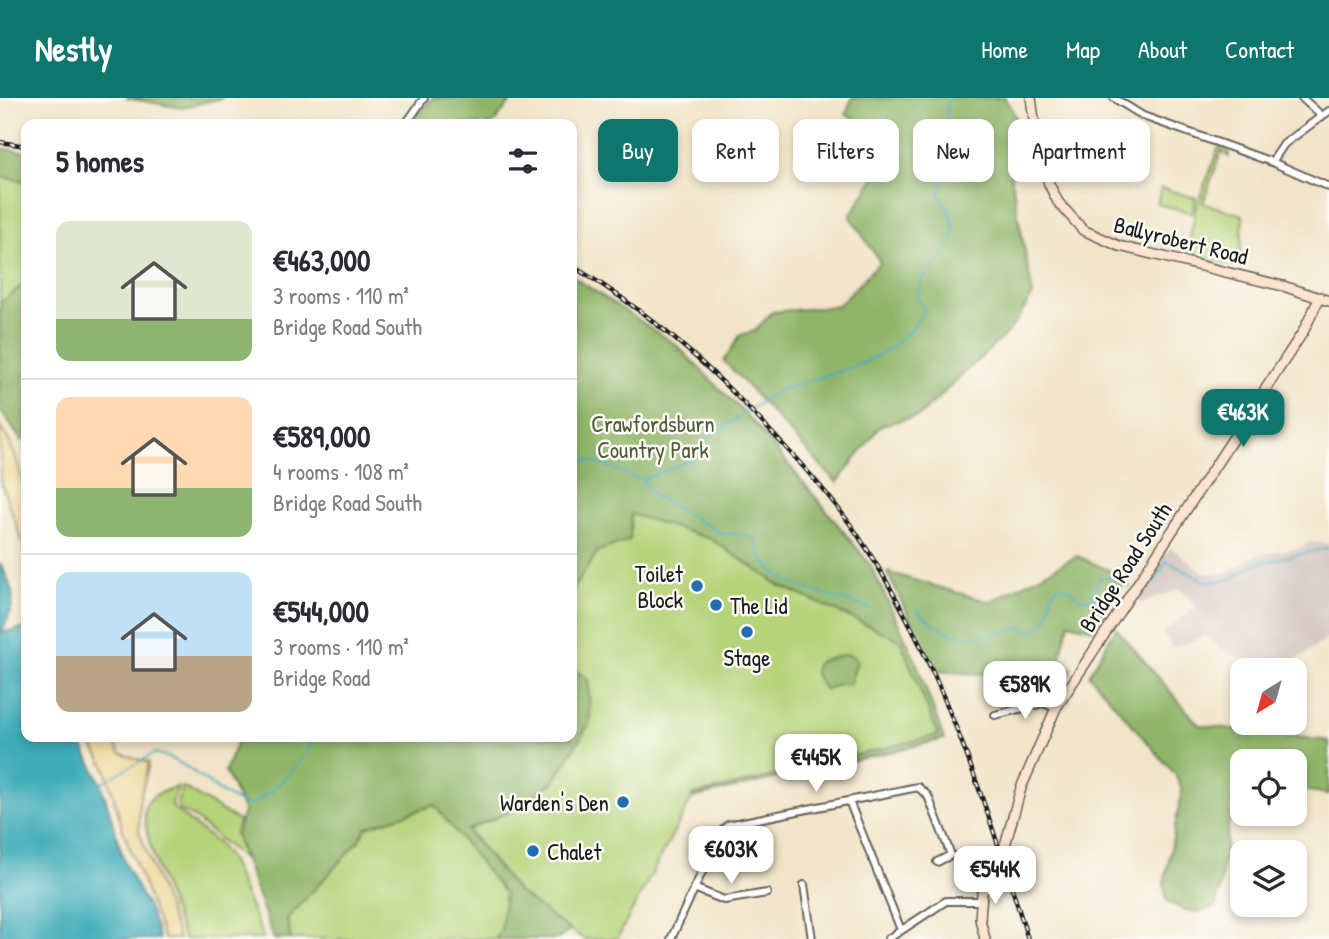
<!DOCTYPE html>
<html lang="en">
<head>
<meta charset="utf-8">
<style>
	:root { --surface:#fff; --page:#f7f7f7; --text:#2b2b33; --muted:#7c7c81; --line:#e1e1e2; --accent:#0f766e }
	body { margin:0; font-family:"Patrick Hand",sans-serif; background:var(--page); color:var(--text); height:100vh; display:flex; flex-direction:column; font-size:26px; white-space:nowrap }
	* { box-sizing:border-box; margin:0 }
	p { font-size:23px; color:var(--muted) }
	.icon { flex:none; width:38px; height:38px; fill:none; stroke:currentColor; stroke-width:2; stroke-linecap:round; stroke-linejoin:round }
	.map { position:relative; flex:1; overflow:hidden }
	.drawer { position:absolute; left:21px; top:21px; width:556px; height:623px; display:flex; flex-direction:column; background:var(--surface); border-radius:14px; box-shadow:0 4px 10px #0003 }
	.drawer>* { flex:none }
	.hud { position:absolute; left:598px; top:21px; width:625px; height:63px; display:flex; gap:14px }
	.needle { width:46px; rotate:217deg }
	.fabs { position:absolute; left:1230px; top:560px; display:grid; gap:14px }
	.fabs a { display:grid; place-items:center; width:77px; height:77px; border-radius:14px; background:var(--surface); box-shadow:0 4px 10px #0003; font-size:35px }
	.price { position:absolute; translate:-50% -60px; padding:0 16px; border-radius:14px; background:#fff; color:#222; font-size:23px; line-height:46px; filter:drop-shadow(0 2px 4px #0008) }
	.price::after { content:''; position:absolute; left:50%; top:42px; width:21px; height:16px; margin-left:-10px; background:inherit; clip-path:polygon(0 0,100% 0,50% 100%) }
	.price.on { background:var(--accent); color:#fff }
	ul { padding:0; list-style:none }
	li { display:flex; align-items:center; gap:21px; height:175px; padding:0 35px }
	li+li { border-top:2px solid var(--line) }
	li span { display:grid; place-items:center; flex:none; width:196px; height:140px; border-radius:14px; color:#555 }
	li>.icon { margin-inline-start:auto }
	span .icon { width:84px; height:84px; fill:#fffc; stroke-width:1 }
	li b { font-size:30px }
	h2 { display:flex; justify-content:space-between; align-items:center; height:84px; padding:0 35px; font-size:30px }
	.tag { padding:0 24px; border-radius:14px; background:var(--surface); box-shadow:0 4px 10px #0003; font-size:24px; line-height:63px }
	.tag.on { background:var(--accent); color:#fff }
	header { display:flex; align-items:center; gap:42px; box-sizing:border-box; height:98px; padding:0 35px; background:var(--accent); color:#fff }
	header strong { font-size:33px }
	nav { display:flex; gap:38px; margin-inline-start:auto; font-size:24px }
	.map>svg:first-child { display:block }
</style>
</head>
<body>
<header>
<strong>Nestly</strong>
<nav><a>Home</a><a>Map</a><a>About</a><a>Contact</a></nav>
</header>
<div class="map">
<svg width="1329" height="841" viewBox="0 0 1329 841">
	<rect width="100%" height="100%" fill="#fdfcf7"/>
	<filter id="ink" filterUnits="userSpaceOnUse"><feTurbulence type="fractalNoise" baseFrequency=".0143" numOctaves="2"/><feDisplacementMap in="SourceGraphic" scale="14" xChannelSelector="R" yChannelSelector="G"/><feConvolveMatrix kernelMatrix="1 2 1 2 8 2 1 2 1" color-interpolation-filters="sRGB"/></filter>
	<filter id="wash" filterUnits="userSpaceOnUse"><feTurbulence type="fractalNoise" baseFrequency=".00686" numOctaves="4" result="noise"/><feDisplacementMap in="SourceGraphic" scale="28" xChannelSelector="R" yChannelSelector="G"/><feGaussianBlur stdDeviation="1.57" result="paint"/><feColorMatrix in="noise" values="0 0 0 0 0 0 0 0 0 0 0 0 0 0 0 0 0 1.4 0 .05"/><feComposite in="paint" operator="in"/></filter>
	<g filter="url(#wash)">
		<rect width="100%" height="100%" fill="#f2e4c8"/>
		<path fill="#d0c0bc" d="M1310,444L1329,446V539L1285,570L1266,572L1225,553L1205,538L1172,550L1163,535L1197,508L1180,491L1140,505L1135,499L1158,463L1171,450L1205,475H1224L1259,456L1298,451Z"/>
		<path fill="#b5d379" stroke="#68784a" stroke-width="2" d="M1219,49L1229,54V59L1221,54L1203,105L1243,117L1240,169L1186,159L1196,110Z
			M0,79L26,83V185L0,205Z
			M1161,90L1196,100L1192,115L1157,106Z
			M631,415L711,441L779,487L901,542L914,561L944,641L692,700L617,841H584L570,832L517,793L467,731L509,714L553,685L590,624L588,581L572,571V493L598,453Z
			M178,689L172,704L173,710L218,746L231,763L264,841H184C175,817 137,727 146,707C150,697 168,691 178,689Z
			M183,689L240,724L235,735L243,761L192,718L179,712L177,704Z
			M435,707L505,796L501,832L496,841H291L287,821L357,745L367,729Z"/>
		<path fill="#90b569" stroke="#566842" stroke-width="2" d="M126,0H223L182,10Z
			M432,0H514L493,26H410Z
			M852,0H1005L1020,26L1030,25L1034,50L1008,63L1033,197L1010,232L919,318L881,327L837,385L724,263L740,237L755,233L772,214L838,208L880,164L850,118L895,47L846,16Z
			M0,50L26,54V83L0,79Z
			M572,178L675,246L753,324L831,418L871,468L915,561L944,641L692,700L691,698L938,637L900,542L779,487L711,441L631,416L630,442L598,453L572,493Z
			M26,185V339L22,343L0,312V205Z
			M1077,458L1126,480L1093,531L1069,525L1060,559L1072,571L1052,601L1011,578L936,573L887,474L990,504Z
			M1116,530L1199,627L1329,643V696L1295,691V663H1242V689L1232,701L1219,795L1216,807C1198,819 1184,814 1167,803L1164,787L1182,692L1175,676L1089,577Z
			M846,556L854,558L857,564L850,586H839L825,592L815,576V569L820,563Z
			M572,571L588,581L590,624L553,684L509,714L467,732L517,793L570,832L558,841H496L501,832L505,796L434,707L367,729L357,745L287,821L291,841H274L235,735L244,714L225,673L239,639H572Z"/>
		<path fill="#eeda9e" stroke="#857b5d" stroke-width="2" d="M0,329C26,364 26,411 26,453L0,382Z
			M87,639H112L120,655L149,665L139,704V734L179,841H164L123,732L105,668Z"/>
		<path fill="#3cabb8" stroke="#2c646a" stroke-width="2" d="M0,465C16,498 17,501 2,534L26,530V639H78L101,685L125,766L151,816L159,841H0Z"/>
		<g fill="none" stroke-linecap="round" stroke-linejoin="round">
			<path stroke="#3cabb8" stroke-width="2" d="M572,368L590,362L642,382L654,398L723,436H742L756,441C763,493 833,494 870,511
				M642,382L697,359L710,339L777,293L856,268L886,254L912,231L925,212L917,200C920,168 954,164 953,128C953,114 942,106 939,92L951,64L945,34L948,0
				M1139,489L1153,487L1166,463L1207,484L1229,482L1255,466L1329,450
				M917,512C952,546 978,542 1022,529L1031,534C1049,526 1050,515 1051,496L1058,488H1066L1082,502L1092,500L1100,479L1112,480L1130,489
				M101,685L155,655C194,665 214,697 248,708C272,696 305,665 314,639"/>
		</g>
	</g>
	<g filter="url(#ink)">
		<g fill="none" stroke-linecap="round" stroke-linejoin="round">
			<defs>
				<path id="street" d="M1114,0L1143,18L1272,64L1329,89
					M1302,0L1322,18
					M406,26L424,0
					M1272,64L1284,46L1329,13
					M995,617L1043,605L1056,610
					M849,703L901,832
					M804,787L812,841
					M694,790L724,802L767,795
					M671,841L720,735L728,727L918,689L928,698L951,757L937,764
					M888,841L946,803H980"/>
				<path id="secondary" d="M1031,0L1037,43L1049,86L1058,104L1083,132L1119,148L1283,188L1329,203
					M985,841L980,821L982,795L1006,744L1021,690L1056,610L1303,234L1320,199"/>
			</defs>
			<use href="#street" stroke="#676258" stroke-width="10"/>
			<use href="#secondary" stroke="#676258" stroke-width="12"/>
			<use href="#street" stroke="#fff" stroke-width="6"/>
			<use href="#secondary" stroke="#fde4d0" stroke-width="9"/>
			<defs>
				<path id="rail" d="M0,44L26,48
					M572,168C644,210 702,261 759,321C793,357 827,393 855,433C939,556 984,701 1028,841"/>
			</defs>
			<use href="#rail" stroke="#1c1c1c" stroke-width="4.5"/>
			<use href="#rail" stroke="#fdfcf7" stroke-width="2" stroke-dasharray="5" stroke-linecap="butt"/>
		</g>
	</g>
	<g fill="#1f6fb2" stroke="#fdfcf7" stroke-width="2.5">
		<circle cx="697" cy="488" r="7"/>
		<circle cx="716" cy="507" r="7"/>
		<circle cx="747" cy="534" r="7"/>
		<circle cx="623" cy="704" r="7"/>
		<circle cx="533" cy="753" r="7"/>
	</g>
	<g text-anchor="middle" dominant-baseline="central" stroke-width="5" stroke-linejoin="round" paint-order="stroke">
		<g font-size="23" fill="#1c1c1c" stroke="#fdfcf7">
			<text transform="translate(1181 142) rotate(14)">Ballyrobert Road</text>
			<text transform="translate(1125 469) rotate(-57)">Bridge Road South</text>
		</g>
		<g font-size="23" fill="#525c3d" stroke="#fdfcf7">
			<text x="653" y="325">Crawfordsburn<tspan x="653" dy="26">Country Park</tspan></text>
		</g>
		<g font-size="23" fill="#1c1c1c" stroke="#fdfcf7" text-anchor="end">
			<text x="683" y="475">Toilet<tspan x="683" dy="26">Block</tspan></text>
			<text x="730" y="507" text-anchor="start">The Lid</text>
			<text x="747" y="559" text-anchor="middle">Stage</text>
			<text x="609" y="704">Warden's Den</text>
			<text x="547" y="753" text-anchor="start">Chalet</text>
		</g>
	</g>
</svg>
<div class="fabs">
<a><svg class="needle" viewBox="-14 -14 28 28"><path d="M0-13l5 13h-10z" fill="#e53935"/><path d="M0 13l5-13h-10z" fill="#7c7c81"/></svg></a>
<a><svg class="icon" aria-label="locate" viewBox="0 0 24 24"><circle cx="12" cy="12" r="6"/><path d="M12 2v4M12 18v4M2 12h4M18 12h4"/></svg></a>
<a><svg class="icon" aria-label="layers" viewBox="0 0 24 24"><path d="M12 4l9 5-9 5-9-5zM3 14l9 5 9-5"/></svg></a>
</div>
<b class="price on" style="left:1243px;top:351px">€463K</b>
<b class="price" style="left:1025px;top:623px">€589K</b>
<b class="price" style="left:816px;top:696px">€445K</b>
<b class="price" style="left:731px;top:788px">€603K</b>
<b class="price" style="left:995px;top:808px">€544K</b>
<div class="hud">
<a class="tag on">Buy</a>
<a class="tag">Rent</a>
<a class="tag">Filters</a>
<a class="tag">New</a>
<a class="tag">Apartment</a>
</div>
<section class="drawer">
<h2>5 homes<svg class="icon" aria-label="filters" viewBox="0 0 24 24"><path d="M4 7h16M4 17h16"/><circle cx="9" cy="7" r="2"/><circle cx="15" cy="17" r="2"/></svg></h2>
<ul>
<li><span style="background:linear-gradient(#dfe7d0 70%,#8fb573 0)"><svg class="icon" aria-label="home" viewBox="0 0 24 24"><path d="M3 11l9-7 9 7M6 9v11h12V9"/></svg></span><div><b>€463,000</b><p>3 rooms · 110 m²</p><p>Bridge Road South</p></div></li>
<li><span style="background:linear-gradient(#ffd9b3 65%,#8fb573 0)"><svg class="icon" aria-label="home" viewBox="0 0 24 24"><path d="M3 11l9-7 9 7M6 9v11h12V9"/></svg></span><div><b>€589,000</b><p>4 rooms · 108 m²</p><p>Bridge Road South</p></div></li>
<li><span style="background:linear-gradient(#bfe0f5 60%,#b9a48a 0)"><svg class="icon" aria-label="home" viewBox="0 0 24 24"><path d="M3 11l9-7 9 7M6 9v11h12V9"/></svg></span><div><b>€544,000</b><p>3 rooms · 110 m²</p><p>Bridge Road</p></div></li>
</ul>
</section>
</div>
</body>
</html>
